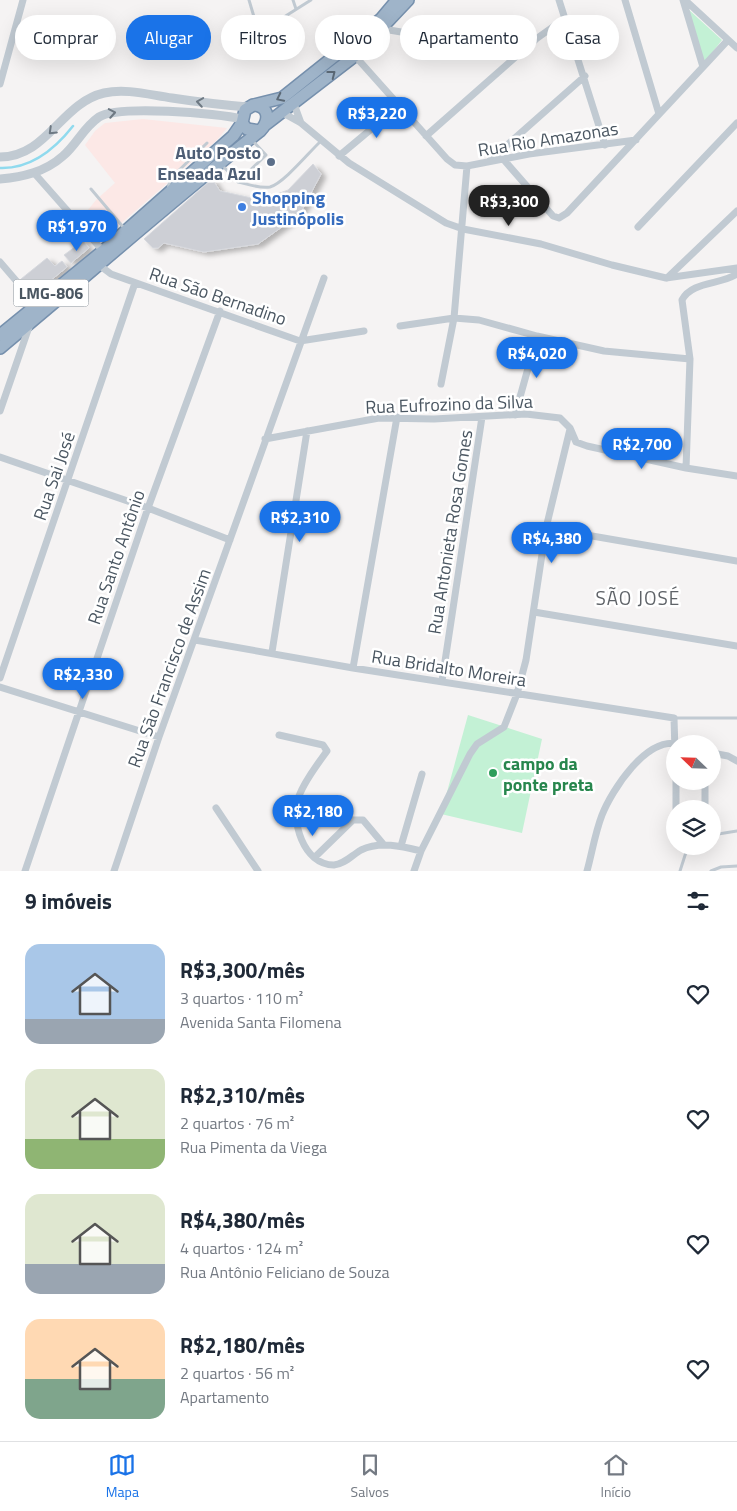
<!DOCTYPE html>
<html lang="pt">
<head>
<meta charset="utf-8">
<style>
	:root { --surface:#fff; --page:#f2f2f3; --text:#1f2937; --muted:#747a83; --line:#e0e1e3; --accent:#1a73e8 }
	body { margin:0; font-family:"Titillium Web",sans-serif; background:var(--page); color:var(--text); height:100vh; display:flex; flex-direction:column; font-size:19px; white-space:nowrap }
	* { box-sizing:border-box; margin:0 }
	p { font-size:16px; color:var(--muted) }
	.icon { flex:none; width:28px; height:28px; fill:none; stroke:currentColor; stroke-width:2; stroke-linecap:round; stroke-linejoin:round }
	.map { position:relative; height:871px; overflow:hidden }
	.side { display:flex; flex-direction:column; background:var(--surface); flex:1 }
	.side>* { flex:none }
	.top-card { position:absolute; left:15px; top:15px; width:708px; height:45px; display:flex; gap:10px }
	.needle { width:32px; rotate:293deg }
	.buttons { position:absolute; left:666px; top:735px; display:grid; gap:10px }
	.buttons a { display:grid; place-items:center; width:55px; height:55px; border-radius:50%; background:var(--surface); box-shadow:0 5px 20px #0002; font-size:25px }
	.price { position:absolute; translate:-50% -42px; padding:0 11px; border-radius:18px; background:var(--accent); color:#fff; font-size:16px; line-height:32px; filter:drop-shadow(0 1px 2px #0008) }
	.price::after { content:''; position:absolute; left:50%; top:30px; width:15px; height:11px; margin-left:-8px; background:inherit; clip-path:polygon(0 0,100% 0,50% 100%) }
	.price.on { background:#222; color:#fff }
	ul { padding:0; list-style:none }
	li { display:flex; align-items:center; gap:15px; height:125px; padding:0 25px }
	li span { display:grid; place-items:center; flex:none; width:140px; height:100px; border-radius:15px; color:#555 }
	li>.icon { margin-inline-start:auto }
	span .icon { width:60px; height:60px; fill:#fffc; stroke-width:1 }
	li b { font-size:21px }
	h2 { display:flex; justify-content:space-between; align-items:center; height:60px; padding:0 25px; font-size:21px }
	.pill { padding:0 18px; border-radius:22px; background:var(--surface); box-shadow:0 5px 20px #0002; font-size:18px; line-height:45px }
	.pill.on { background:var(--accent); color:#fff }
	.tab-bar { display:flex; justify-content:space-around; align-items:center; height:70px; border-top:1px solid var(--line); background:var(--surface); font-size:14px; color:var(--muted) }
	.tab-bar a { display:grid; justify-items:center; gap:2px }
	.tab-bar .on { color:var(--accent) }
	.map>svg:first-child { display:block }
</style>
</head>
<body>
<div class="map">
<svg width="737" height="871" viewBox="0 0 737 871">
	<defs>
		<filter id="shadow"><feDropShadow dx="5" dy="3" stdDeviation="2.5" flood-color="#0004"/></filter>
	</defs>
	<rect width="100%" height="100%" fill="#f5f3f3"/>
	<path fill="#fce8e6" d="M143,119L227,128L217,140L103,239L84,215L96,200L115,183L85,145L95,131L105,123Z"/>
	<path fill="#c3f1d5" d="M688,9L722,40L704,63Z
		M468,715L542,739L522,833L441,814Z"/>
	<g fill="none" stroke-linecap="round" stroke-linejoin="round">
		<path stroke="#90daee" stroke-width="2.5" d="M0,168C31,169 55,149 73,126"/>
	</g>
	<path fill="#cdcfd5" stroke="#d7d9de" filter="url(#shadow)" d="M313,164L321,174L300,214L258,244L204,252L164,243L158,248H153L144,239L212,179L220,191L261,200L288,190Z
		M83,241L89,248L71,263L64,255Z
		M47,258L55,266L62,261L67,267L34,294L21,279Z"/>
	<g fill="none" stroke-linecap="round" stroke-linejoin="round">
		<defs>
			<path id="trunk" d="M254,105L282,98L381,19L397,0
				M265,125L356,55L408,0
				M0,335L103,251L233,136L242,123
				M0,348C87,276 171,201 260,131C270,121 270,106 253,105L245,110L242,123L247,129L260,131"/>
		</defs>
		<use href="#trunk" stroke="#7690ad" stroke-width="14"/>
		<path stroke="#c1cad2" stroke-width="3" d="M249,0L257,27L265,29L311,0
			M293,0L296,9
			M221,164L238,182L266,155L252,140
			M238,182C248,184 260,189 270,187C284,183 309,152 321,141
			M91,189L124,228
			M168,190L170,179L207,143
			M675,718H737
			M712,835L737,831
			M680,871L688,846
			M711,871L721,867L737,866"/>
		<path stroke="#c1cad2" stroke-width="7" d="M559,0L605,145
			M625,0L659,114
			M685,0L737,48
			M383,29L523,52
			M347,47L447,159L455,165L467,166L529,154L636,140
			M703,67L728,40
			M0,84L23,0
			M294,104L301,123
			M283,113L301,123L349,163L446,223L463,229L541,244L612,265L666,278L737,268
			M426,136L536,39L564,19
			M339,156L400,105
			M504,160L553,216L559,218L567,213L703,67L683,0
			M488,162L585,76
			M35,174L103,251
			M638,227L737,123
			M0,262L37,305
			M99,265L111,274L300,341L364,331
			M667,278L737,211
			M400,326L454,318L479,320L537,336L604,351L690,359
			M441,384L454,318L467,166
			M0,411L30,324
			M515,415L537,336
			M265,439L379,418L434,419L526,414L560,418L570,428L576,442L587,446L686,468L737,476
			M0,457L148,508L230,540
			M686,468L690,359L682,300C692,281 721,285 737,274
			M546,528L737,561
			M534,612L737,646
			M195,640L353,668L674,718L675,752
			M272,652L307,431
			M353,668L397,417
			M0,678L135,283
			M442,681L482,417
			M0,687L159,737
			M279,735L323,745L327,751C317,765 305,780 299,796C290,820 303,865 334,865C345,864 352,855 361,850C380,841 401,846 421,851L414,871
			M712,753L728,756L737,761
			M676,781V809
			M216,808L258,871
			M705,809V781
			M401,846L422,774
			M421,851L470,754L477,744L504,727L517,694L526,660L546,528L570,429
			M315,857L353,820H363L384,845
			M25,871L148,508L220,311
			M114,871L159,737L324,278
			M587,871C592,853 595,833 602,815C612,790 646,737 678,744"/>
		<path stroke="#c1cad2" stroke-width="9" d="M0,157C47,157 61,103 104,93C126,88 150,95 172,98C198,102 223,105 248,107
			M0,179C23,177 45,172 63,156C77,144 83,128 99,117C117,105 218,113 242,119"/>
		<use href="#trunk" stroke="#9fb4c9" stroke-width="11"/>
	</g>
	<defs><path id="oneway-chevron" d="M-2-3.5L2.5 0L-2 3.5" fill="none" stroke-width="1.6" stroke-linecap="round" stroke-linejoin="round" transform="scale(1.25)"/></defs>
	<g stroke="#5b6976">
		<use href="#oneway-chevron" transform="translate(332 74) rotate(-38)"/>
		<use href="#oneway-chevron" transform="translate(280 98) rotate(154)"/>
	</g>
	<g stroke="#6e7983">
		<use href="#oneway-chevron" transform="translate(200 102) rotate(-171)"/>
		<use href="#oneway-chevron" transform="translate(112 113) rotate(-10)"/>
		<use href="#oneway-chevron" transform="translate(52 131) rotate(136)"/>
	</g>
	<circle fill="#5c6f8a" stroke="#fff" stroke-width="2" cx="271" cy="162" r="5"/>
	<circle fill="#3f7fe0" stroke="#fff" stroke-width="2" cx="242" cy="207" r="5"/>
	<circle fill="#2e9e5b" stroke="#fff" stroke-width="2" cx="493" cy="773" r="5"/>
	<g text-anchor="middle" dominant-baseline="central" stroke-width="5" stroke-linejoin="round" paint-order="stroke">
		<rect fill="#fff" stroke="#808990" stroke-width="1" x="13.5" y="279.5" width="75" height="27" rx="4"/>
		<g font-size="16" font-weight="bold" fill="#4a5661">
			<text x="51" y="293">LMG-806</text>
		</g>
		<g font-size="18" fill="#4a5661" stroke="#fff">
			<text transform="translate(548 139) rotate(-9)">Rua Rio Amazonas</text>
			<text transform="translate(218 296) rotate(19)">Rua São Bernadino</text>
			<text transform="translate(449 404) rotate(-2)">Rua Eufrozino da Silva</text>
			<text transform="translate(54 476) rotate(-71)">Rua Sai José</text>
			<text transform="translate(450 532) rotate(-81)">Rua Antonieta Rosa Gomes</text>
			<text transform="translate(116 557) rotate(-71)">Rua Santo Antônio</text>
			<text transform="translate(169 668) rotate(-70)">Rua São Francisco de Assim</text>
			<text transform="translate(449 668) rotate(9)">Rua Bridalto Moreira</text>
		</g>
		<g font-size="18" font-weight="bold" fill="#4e5e75" stroke="#fff" text-anchor="end">
			<text x="261" y="152">Auto Posto<tspan x="261" dy="21">Enseada Azul</tspan></text>
		</g>
		<g font-size="18" font-weight="bold" fill="#366cbe" stroke="#fff" text-anchor="start">
			<text x="252" y="197">Shopping<tspan x="252" dy="21">Justinópolis</tspan></text>
		</g>
		<g font-size="18" font-weight="bold" fill="#27864d" stroke="#fff" text-anchor="start">
			<text x="503" y="763">campo da<tspan x="503" dy="21">ponte preta</tspan></text>
		</g>
		<g font-size="19" letter-spacing="1" fill="#5f6368" stroke="#fff">
			<text x="638" y="597">SÃO JOSÉ</text>
		</g>
	</g>
</svg>
<div class="buttons">
<a><svg class="needle" viewBox="-14 -14 28 28"><path d="M0-13l5 13h-10z" fill="#e53935"/><path d="M0 13l5-13h-10z" fill="#747a83"/></svg></a>
<a><svg class="icon" aria-label="layers" viewBox="0 0 24 24"><path d="M12 4l9 5-9 5-9-5zM3 14l9 5 9-5"/></svg></a>
</div>
<b class="price" style="left:377px;top:139px">R$3,220</b>
<b class="price on" style="left:509px;top:227px">R$3,300</b>
<b class="price" style="left:77px;top:252px">R$1,970</b>
<b class="price" style="left:537px;top:379px">R$4,020</b>
<b class="price" style="left:642px;top:470px">R$2,700</b>
<b class="price" style="left:300px;top:543px">R$2,310</b>
<b class="price" style="left:552px;top:564px">R$4,380</b>
<b class="price" style="left:83px;top:700px">R$2,330</b>
<b class="price" style="left:313px;top:837px">R$2,180</b>
<div class="top-card">
<a class="pill">Comprar</a>
<a class="pill on">Alugar</a>
<a class="pill">Filtros</a>
<a class="pill">Novo</a>
<a class="pill">Apartamento</a>
<a class="pill">Casa</a>
</div>
</div>
<section class="side">
<h2>9 imóveis<svg class="icon" aria-label="filters" viewBox="0 0 24 24"><path d="M4 7h16M4 17h16"/><circle cx="9" cy="7" r="2"/><circle cx="15" cy="17" r="2"/></svg></h2>
<ul>
<li><span style="background:linear-gradient(#a9c7e8 75%,#9aa5b1 0)"><svg class="icon" aria-label="home" viewBox="0 0 24 24"><path d="M3 11l9-7 9 7M6 9v11h12V9"/></svg></span><div><b>R$3,300/mês</b><p>3 quartos · 110 m²</p><p>Avenida Santa Filomena</p></div><svg class="icon" aria-label="heart" viewBox="0 0 24 24"><path d="M12 20l-8-8c-3-5 5-10 8-4 3-6 11-1 8 4z"/></svg></li>
<li><span style="background:linear-gradient(#dfe7d0 70%,#8fb573 0)"><svg class="icon" aria-label="home" viewBox="0 0 24 24"><path d="M3 11l9-7 9 7M6 9v11h12V9"/></svg></span><div><b>R$2,310/mês</b><p>2 quartos · 76 m²</p><p>Rua Pimenta da Viega</p></div><svg class="icon" aria-label="heart" viewBox="0 0 24 24"><path d="M12 20l-8-8c-3-5 5-10 8-4 3-6 11-1 8 4z"/></svg></li>
<li><span style="background:linear-gradient(#dfe7d0 70%,#9aa5b1 0)"><svg class="icon" aria-label="home" viewBox="0 0 24 24"><path d="M3 11l9-7 9 7M6 9v11h12V9"/></svg></span><div><b>R$4,380/mês</b><p>4 quartos · 124 m²</p><p>Rua Antônio Feliciano de Souza</p></div><svg class="icon" aria-label="heart" viewBox="0 0 24 24"><path d="M12 20l-8-8c-3-5 5-10 8-4 3-6 11-1 8 4z"/></svg></li>
<li><span style="background:linear-gradient(#ffd9b3 60%,#7fa58c 0)"><svg class="icon" aria-label="home" viewBox="0 0 24 24"><path d="M3 11l9-7 9 7M6 9v11h12V9"/></svg></span><div><b>R$2,180/mês</b><p>2 quartos · 56 m²</p><p>Apartamento</p></div><svg class="icon" aria-label="heart" viewBox="0 0 24 24"><path d="M12 20l-8-8c-3-5 5-10 8-4 3-6 11-1 8 4z"/></svg></li>
</ul>
</section>
<nav class="tab-bar">
<a class="on"><svg class="icon" aria-label="map" viewBox="0 0 24 24"><path d="M3 6l6-2 6 2 6-2v14l-6 2-6-2-6 2zM9 4v14M15 6v14"/></svg>Mapa</a>
<a><svg class="icon" aria-label="saved" viewBox="0 0 24 24"><path d="M7 4h10v16l-5-4-5 4z"/></svg>Salvos</a>
<a><svg class="icon" aria-label="home" viewBox="0 0 24 24"><path d="M3 11l9-7 9 7M6 9v11h12V9"/></svg>Início</a>
</nav>
</body>
</html>
